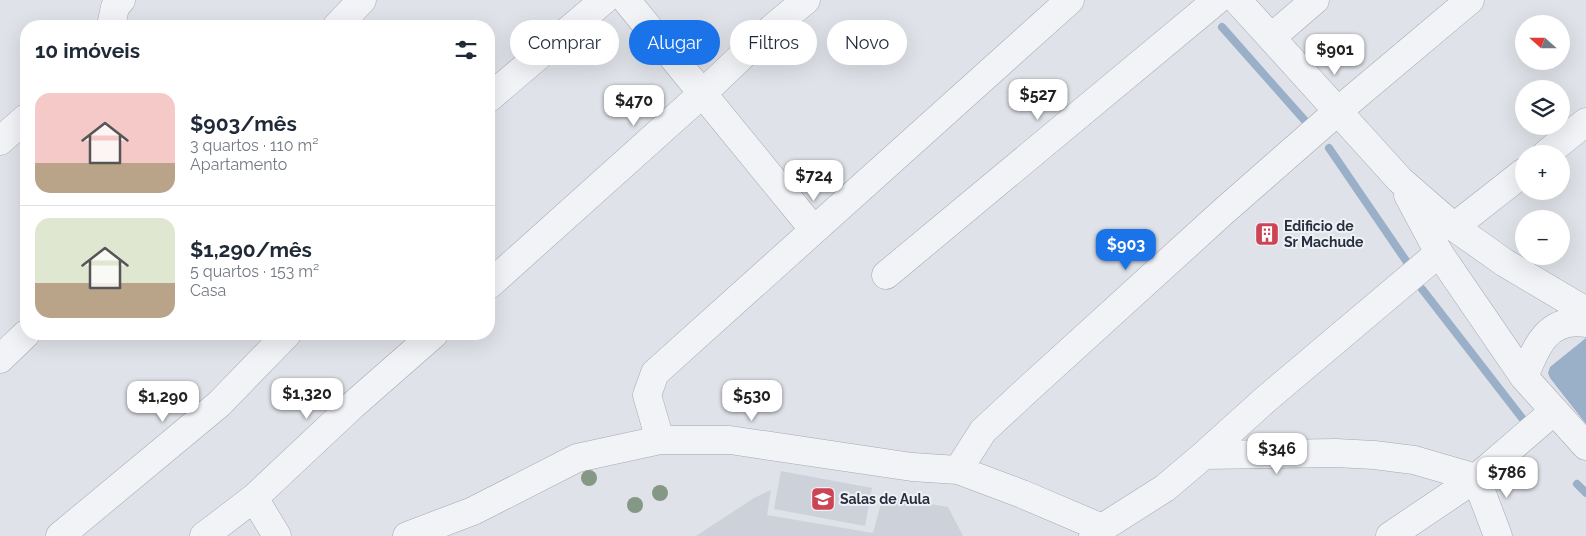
<!DOCTYPE html>
<html lang="pt">
<head>
<meta charset="utf-8">
<style>
	:root { --surface:#fff; --page:#f2f2f3; --text:#1f2937; --muted:#747a83; --line:#e0e1e3; --accent:#1a73e8 }
	body { margin:0; font-family:Raleway,sans-serif; background:var(--page); color:var(--text); height:100vh; display:flex; flex-direction:column; font-size:19px; white-space:nowrap }
	* { box-sizing:border-box; margin:0 }
	p { font-size:16px; color:var(--muted) }
	.icon { flex:none; width:28px; height:28px; fill:none; stroke:currentColor; stroke-width:2; stroke-linecap:round; stroke-linejoin:round }
	.map { position:relative; flex:1; overflow:hidden }
	.details { position:absolute; left:20px; top:20px; width:475px; height:320px; display:flex; flex-direction:column; background:var(--surface); border-radius:20px; box-shadow:0 5px 20px #0002 }
	.details>* { flex:none }
	.banner { position:absolute; left:510px; top:20px; width:475px; height:45px; display:flex; gap:10px }
	.needle { width:32px; rotate:291deg }
	.buttons { position:absolute; left:1515px; top:15px; display:grid; gap:10px }
	.buttons a { display:grid; place-items:center; width:55px; height:55px; border-radius:50%; background:var(--surface); box-shadow:0 5px 20px #0002; font-size:25px }
	.price { position:absolute; translate:-50% -42px; padding:0 11px; border-radius:10px; background:#fff; color:#222; font-size:16px; line-height:32px; filter:drop-shadow(0 1px 2px #0008) }
	.price::after { content:''; position:absolute; left:50%; top:30px; width:15px; height:11px; margin-left:-8px; background:inherit; clip-path:polygon(0 0,100% 0,50% 100%) }
	.price.current { background:var(--accent); color:#fff }
	ul { padding:0; list-style:none }
	li { display:flex; align-items:center; gap:15px; height:125px; padding:0 15px }
	li+li { border-top:1px solid var(--line) }
	li span { display:grid; place-items:center; flex:none; width:140px; height:100px; border-radius:15px; color:#555 }
	li>.icon { margin-inline-start:auto }
	span .icon { width:60px; height:60px; fill:#fffc; stroke-width:1 }
	li b { font-size:21px }
	h2 { display:flex; justify-content:space-between; align-items:center; height:60px; padding:0 15px; font-size:21px }
	.chip { padding:0 18px; border-radius:22px; background:var(--surface); box-shadow:0 5px 20px #0002; font-size:18px; line-height:45px }
	.chip.current { background:var(--accent); color:#fff }
	.map>svg:first-child { display:block }
</style>
</head>
<body>
<div class="map">
<svg width="1586" height="536" viewBox="0 0 1586 536">
	<rect width="100%" height="100%" fill="#dfe2e8"/>
	<path fill="#cdd1da" d="M781,471L872,488L865,526L774,509Z
		M771,490L767,515L873,533L883,496L948,507L963,536H696L754,498Z"/>
	<path fill="#9aafc8" d="M1586,338V424L1550,378L1548,373L1550,367Z"/>
	<g fill="none" stroke-linecap="round" stroke-linejoin="round">
		<path stroke="#9aafc8" stroke-width="8" d="M1222,27L1307,123
			M1329,148L1411,268
			M1422,289L1522,418
			M1577,484L1586,493"/>
		<defs>
			<path id="minor" d="M626,0L814,230
				M1237,0L1400,180L1454,227L1505,263L1586,311
				M111,26L115,7L121,0
				M337,26L362,0
				M1272,37L1315,0
				M489,98L604,0
				M0,141L26,118
				M1546,154L1586,122
				M1408,195L1439,253L1524,377L1586,446
				M1454,227L1524,172
				M886,275L1217,0
				M489,285L703,93L763,36L806,0
				M0,359L26,334
				M1524,377C1536,347 1547,317 1586,323
				M660,440L647,395L655,373L1070,0
				M1204,455L1266,399L1439,253
				M958,470L983,431L1026,391L1224,211L1338,111L1470,0
				M254,498L277,536
				M60,536L219,404L287,334
				M204,536L254,498L353,405L434,334
				M407,536L473,511L577,458L660,440H730L912,467L958,470L1022,494L1102,528
				M1093,536L1102,528L1165,488L1204,455L1336,453L1374,455L1414,460L1476,478L1498,536
				M1390,536L1476,478L1554,411"/>
		</defs>
		<use href="#minor" stroke="#a4a9b2" stroke-width="29"/>
		<use href="#minor" stroke="#f2f3f7" stroke-width="28"/>
	</g>
	<g fill="#859886">
		<circle cx="589" cy="478" r="8"/>
		<circle cx="660" cy="493" r="8"/>
		<circle cx="635" cy="505" r="8"/>
	</g>
	<defs>
		<symbol id="building-square" viewBox="-11 -11 22 22"><rect x="-9" y="-9" width="18" height="18" rx="4" fill="#cd4555" stroke="#eff1f6"/><path d="M-4-6H4V6H1V3H-1V6H-4ZM-2.5-4.3h1.7v1.8h-1.7ZM.8-4.3h1.7v1.8H.8ZM-2.5-1h1.7V.8h-1.7ZM.8-1h1.7V.8H.8Z" fill="#fff"/></symbol>
		<symbol id="school-square" viewBox="-11 -11 22 22"><rect x="-9" y="-9" width="18" height="18" rx="4" fill="#cd4555" stroke="#eff1f6"/><path d="M0-5L7-2L0 1L-7-2ZM-4 1L0 2.5L4 1V4Q0 6-4 4Z" fill="#fff"/></symbol>
	</defs>
	<g fill-rule="evenodd">
		<use href="#building-square" x="1253" y="220" width="28" height="28"/>
		<use href="#school-square" x="809" y="485" width="28" height="28"/>
	</g>
	<g text-anchor="middle" dominant-baseline="central" stroke-width="4" stroke-linejoin="round" paint-order="stroke">
		<g font-size="14" font-weight="bold" fill="#28303f" stroke="#eff1f6" text-anchor="start">
			<text x="1284" y="226">Edificio de<tspan x="1284" dy="16">Sr Machude</tspan></text>
			<text x="840" y="499">Salas de Aula</text>
		</g>
	</g>
</svg>
<div class="buttons">
<a><svg class="needle" viewBox="-14 -14 28 28"><path d="M0-13l5 13h-10z" fill="#e53935"/><path d="M0 13l5-13h-10z" fill="#747a83"/></svg></a>
<a><svg class="icon" aria-label="layers" viewBox="0 0 24 24"><path d="M12 4l9 5-9 5-9-5zM3 14l9 5 9-5"/></svg></a>
<a>+</a>
<a>−</a>
</div>
<b class="price" style="left:1335px;top:76px">$901</b>
<b class="price" style="left:1038px;top:121px">$527</b>
<b class="price" style="left:634px;top:127px">$470</b>
<b class="price" style="left:814px;top:202px">$724</b>
<b class="price current" style="left:1126px;top:271px">$903</b>
<b class="price" style="left:307px;top:420px">$1,320</b>
<b class="price" style="left:752px;top:422px">$530</b>
<b class="price" style="left:163px;top:423px">$1,290</b>
<b class="price" style="left:1277px;top:475px">$346</b>
<b class="price" style="left:1507px;top:499px">$786</b>
<div class="banner">
<a class="chip">Comprar</a>
<a class="chip current">Alugar</a>
<a class="chip">Filtros</a>
<a class="chip">Novo</a>
</div>
<section class="details">
<h2>10 imóveis<svg class="icon" aria-label="filters" viewBox="0 0 24 24"><path d="M4 7h16M4 17h16"/><circle cx="9" cy="7" r="2"/><circle cx="15" cy="17" r="2"/></svg></h2>
<ul>
<li><span style="background:linear-gradient(#f6c9c9 70%,#b9a48a 0)"><svg class="icon" aria-label="home" viewBox="0 0 24 24"><path d="M3 11l9-7 9 7M6 9v11h12V9"/></svg></span><div><b>$903/mês</b><p>3 quartos · 110 m²</p><p>Apartamento</p></div></li>
<li><span style="background:linear-gradient(#dfe7d0 65%,#b9a48a 0)"><svg class="icon" aria-label="home" viewBox="0 0 24 24"><path d="M3 11l9-7 9 7M6 9v11h12V9"/></svg></span><div><b>$1,290/mês</b><p>5 quartos · 153 m²</p><p>Casa</p></div></li>
</ul>
</section>
</div>
</body>
</html>
